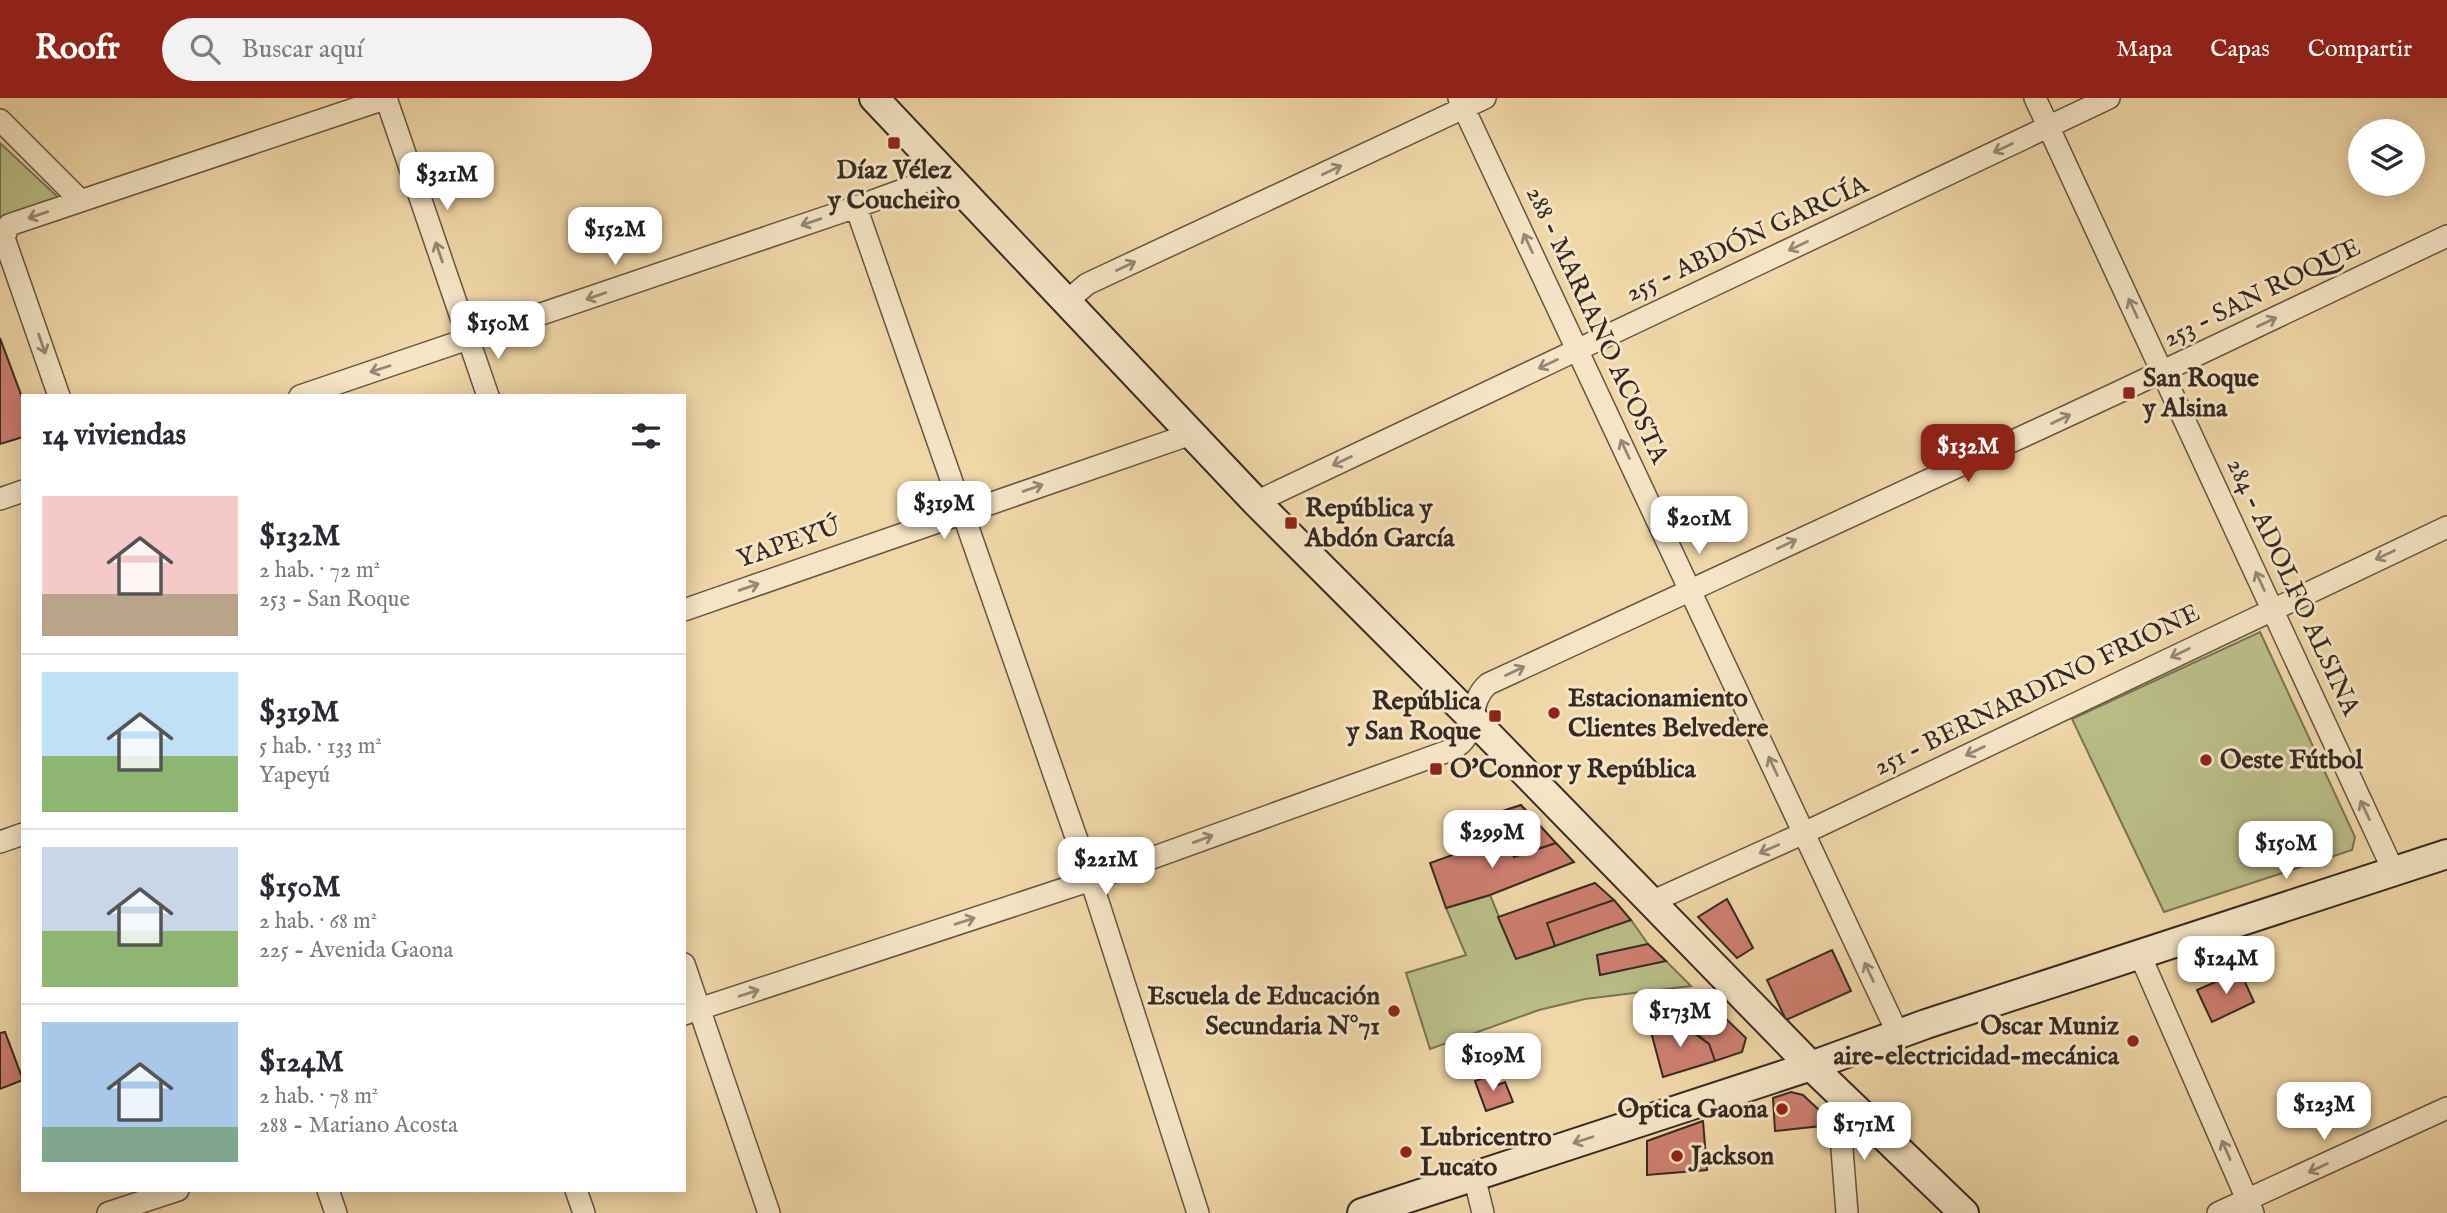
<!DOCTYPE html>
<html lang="es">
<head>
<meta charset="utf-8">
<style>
	:root { --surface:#fff; --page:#f2f2f3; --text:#2b2b33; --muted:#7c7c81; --line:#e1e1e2; --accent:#8f2418 }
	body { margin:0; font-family:"IM FELL English",serif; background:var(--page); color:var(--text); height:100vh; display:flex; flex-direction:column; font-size:26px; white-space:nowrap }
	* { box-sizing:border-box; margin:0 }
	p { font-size:23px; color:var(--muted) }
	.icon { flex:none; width:38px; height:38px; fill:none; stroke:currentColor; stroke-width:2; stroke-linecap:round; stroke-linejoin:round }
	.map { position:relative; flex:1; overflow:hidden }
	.side { position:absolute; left:21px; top:296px; width:665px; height:798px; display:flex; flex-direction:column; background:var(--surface); border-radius:0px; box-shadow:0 4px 18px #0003 }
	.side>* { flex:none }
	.buttons { position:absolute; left:2348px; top:21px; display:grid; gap:14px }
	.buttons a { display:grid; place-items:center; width:77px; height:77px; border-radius:50%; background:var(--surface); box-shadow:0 4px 18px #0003; font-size:35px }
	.price { position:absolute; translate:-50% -60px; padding:0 16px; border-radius:14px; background:#fff; color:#222; font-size:23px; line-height:46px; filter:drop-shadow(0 2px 4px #0008) }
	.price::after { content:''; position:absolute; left:50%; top:42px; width:21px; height:16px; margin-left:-10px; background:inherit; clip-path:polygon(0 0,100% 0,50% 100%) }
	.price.active { background:var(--accent); color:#fff }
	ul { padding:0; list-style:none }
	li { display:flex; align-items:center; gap:21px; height:175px; padding:0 21px }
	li+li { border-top:2px solid var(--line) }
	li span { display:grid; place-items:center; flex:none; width:196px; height:140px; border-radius:0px; color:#555 }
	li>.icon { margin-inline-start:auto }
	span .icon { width:84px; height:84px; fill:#fffc; stroke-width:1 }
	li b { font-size:30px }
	h2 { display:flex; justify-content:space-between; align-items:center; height:84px; padding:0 21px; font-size:30px }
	header { display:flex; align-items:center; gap:42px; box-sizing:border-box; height:98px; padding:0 35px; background:var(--accent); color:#fff }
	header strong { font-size:33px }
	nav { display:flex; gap:38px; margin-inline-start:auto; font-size:24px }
	.search { width:490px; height:63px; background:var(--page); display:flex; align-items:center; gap:18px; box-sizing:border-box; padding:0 24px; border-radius:38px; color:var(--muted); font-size:26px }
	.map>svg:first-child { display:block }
</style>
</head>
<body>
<header>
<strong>Roofr</strong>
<div class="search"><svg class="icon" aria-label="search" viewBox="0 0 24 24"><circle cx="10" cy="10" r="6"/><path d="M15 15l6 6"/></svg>Buscar aquí</div>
<nav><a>Mapa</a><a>Capas</a><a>Compartir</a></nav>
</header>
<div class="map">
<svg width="2447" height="1115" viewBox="0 0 2447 1115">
	<rect width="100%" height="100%" fill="#f0d7a7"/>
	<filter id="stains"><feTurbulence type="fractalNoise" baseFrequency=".00286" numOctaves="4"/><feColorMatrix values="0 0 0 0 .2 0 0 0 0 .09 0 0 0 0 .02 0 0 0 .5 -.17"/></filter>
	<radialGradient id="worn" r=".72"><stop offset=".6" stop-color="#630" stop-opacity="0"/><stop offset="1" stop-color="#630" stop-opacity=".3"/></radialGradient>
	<path fill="#babe87" stroke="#787455" stroke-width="2" d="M0,45L62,103L0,122Z
		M2260,534L2355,739L2352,752L2164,814L2072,621Z
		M1490,797L1516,860L1631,822L1648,846L1597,857L1600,876L1666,863L1691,888L1585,901L1539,912L1430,951L1406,875L1466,857L1446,810Z"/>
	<path fill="#ce7f70" stroke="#352a23" stroke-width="2" d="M0,240L23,302V339L0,346Z
		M1521,707L1556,745L1514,759L1496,715Z
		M1505,738L1514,759L1556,745L1574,764L1490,797L1446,810L1430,765Z
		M1595,785L1614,802L1547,825L1555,848L1516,861L1498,819Z
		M1727,801L1753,850L1737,860L1698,819Z
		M1614,802L1631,822L1555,848L1547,825Z
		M1648,846L1666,863L1600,877L1597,857Z
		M1832,852L1851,893L1786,922L1767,882Z
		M2240,873L2254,904L2212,924L2197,892Z
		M1700,896L1746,940L1742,954L1715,963L1709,946L1676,919Z
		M1674,921L1709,946L1715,963L1663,979L1650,930L1669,926Z
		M5,934L23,982L0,991V935Z
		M1494,976L1498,987L1505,984L1513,1004L1486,1013L1475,983Z
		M1791,994L1803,997L1819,1012L1821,1028L1775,1033L1773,1000Z
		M1703,1023L1707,1072L1647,1077V1043Z"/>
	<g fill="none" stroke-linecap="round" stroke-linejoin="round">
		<defs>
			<path id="minor" d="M386,0L488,298
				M1459,0L1898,936
				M2035,0L2394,774
				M0,22L80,102
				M856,109L1091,782L1198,1115
				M1067,203L1087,186L1485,0
				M59,298L4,140L9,127L387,0
				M300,298L856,109L919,86L943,74
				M0,401L23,393
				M1256,404L2109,0
				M684,512L1191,336
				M0,744L23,736
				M1649,805L1804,735L2447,429
				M2140,857L2253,1115
				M684,866L769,1115
				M684,916L1091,782L1451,652C1481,638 1465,606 1488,586L2121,293L2447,138
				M1474,1078L1483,1115
				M328,1092L336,1115
				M576,1092L584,1115
				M108,1115L178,1092
				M1847,1115L1842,1051L1843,1039L1852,1009
				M2218,1115L2447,1010"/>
			<path id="secondary" d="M874,0L1256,404L1472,620L1811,968L1964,1115
				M1362,1115L1811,968L1926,926L2447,756"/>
		</defs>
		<use href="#minor" stroke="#645544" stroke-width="24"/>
		<use href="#secondary" stroke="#352a23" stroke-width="32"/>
		<use href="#minor" stroke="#f5e5c6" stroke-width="21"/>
		<use href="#secondary" stroke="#f5e5c6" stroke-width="28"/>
	</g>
	<defs><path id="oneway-shaft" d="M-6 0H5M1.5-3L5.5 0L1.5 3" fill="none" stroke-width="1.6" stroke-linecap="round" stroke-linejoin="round" transform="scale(1.75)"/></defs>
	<g stroke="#958874">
		<use href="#oneway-shaft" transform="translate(2003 50) rotate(155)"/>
		<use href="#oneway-shaft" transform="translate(1332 72) rotate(-25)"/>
		<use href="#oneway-shaft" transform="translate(38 117) rotate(161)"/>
		<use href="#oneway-shaft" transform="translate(811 124) rotate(161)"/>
		<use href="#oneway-shaft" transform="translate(1528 145) rotate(-115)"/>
		<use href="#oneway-shaft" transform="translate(1798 148) rotate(155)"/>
		<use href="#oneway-shaft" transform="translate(439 154) rotate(-109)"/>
		<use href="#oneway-shaft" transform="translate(1126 168) rotate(-25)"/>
		<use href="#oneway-shaft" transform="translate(596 198) rotate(161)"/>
		<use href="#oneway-shaft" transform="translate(2133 210) rotate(-115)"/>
		<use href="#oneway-shaft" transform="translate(2267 224) rotate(-26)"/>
		<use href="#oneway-shaft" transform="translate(42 246) rotate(71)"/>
		<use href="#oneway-shaft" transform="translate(1548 266) rotate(155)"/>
		<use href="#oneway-shaft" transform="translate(380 271) rotate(162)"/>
		<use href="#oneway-shaft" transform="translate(2061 321) rotate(-25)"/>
		<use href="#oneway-shaft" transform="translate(1625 351) rotate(-115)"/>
		<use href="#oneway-shaft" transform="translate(1342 363) rotate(155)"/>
		<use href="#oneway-shaft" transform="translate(1033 390) rotate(-19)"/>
		<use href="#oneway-shaft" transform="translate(1787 446) rotate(-25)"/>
		<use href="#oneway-shaft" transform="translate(2385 457) rotate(155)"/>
		<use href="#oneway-shaft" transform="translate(2260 483) rotate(-115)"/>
		<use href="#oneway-shaft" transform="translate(749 489) rotate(-19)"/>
		<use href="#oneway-shaft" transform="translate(2180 555) rotate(154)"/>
		<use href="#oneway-shaft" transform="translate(1515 573) rotate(-25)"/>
		<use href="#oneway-shaft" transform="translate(1975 653) rotate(154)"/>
		<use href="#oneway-shaft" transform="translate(1773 668) rotate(-115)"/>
		<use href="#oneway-shaft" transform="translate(2365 712) rotate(-115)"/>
		<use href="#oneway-shaft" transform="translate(1203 741) rotate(-20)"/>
		<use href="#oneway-shaft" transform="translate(1769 751) rotate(156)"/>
		<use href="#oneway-shaft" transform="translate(965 823) rotate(-18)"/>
		<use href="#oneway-shaft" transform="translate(1869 874) rotate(-115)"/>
		<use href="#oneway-shaft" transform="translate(749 895) rotate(-18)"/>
		<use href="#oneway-shaft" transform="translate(1583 1042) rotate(162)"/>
		<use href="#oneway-shaft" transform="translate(2226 1052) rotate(-114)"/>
		<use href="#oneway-shaft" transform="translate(2318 1070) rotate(155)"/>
	</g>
	<g fill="#8f2418" stroke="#f5e5c6" stroke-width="2.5">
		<rect x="887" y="38" width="14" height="14" rx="3.5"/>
		<rect x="2122" y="288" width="14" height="14" rx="3.5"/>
		<rect x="1284" y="418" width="14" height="14" rx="3.5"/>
		<circle cx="1554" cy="615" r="7"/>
		<rect x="1488" y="611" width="14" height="14" rx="3.5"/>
		<circle cx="2206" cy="662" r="7"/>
		<rect x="1429" y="664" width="14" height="14" rx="3.5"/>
		<circle cx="1394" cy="913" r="7"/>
		<circle cx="2133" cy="943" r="7"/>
		<circle cx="1782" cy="1011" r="7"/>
		<circle cx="1406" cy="1054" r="7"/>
		<circle cx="1677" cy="1058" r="7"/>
	</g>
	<g text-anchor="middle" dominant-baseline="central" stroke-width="6" stroke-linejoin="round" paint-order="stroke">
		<g font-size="26" font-weight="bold" fill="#352a23" stroke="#f5e5c6" text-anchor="start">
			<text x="894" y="72" text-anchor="middle">Díaz Vélez<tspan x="894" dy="30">y Coucheiro</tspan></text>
			<text x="2143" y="280">San Roque<tspan x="2143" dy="30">y Alsina</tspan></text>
			<text x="1305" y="410">República y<tspan x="1305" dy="30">Abdón García</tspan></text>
			<text x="1568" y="600">Estacionamiento<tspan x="1568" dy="30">Clientes Belvedere</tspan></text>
			<text x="1481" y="603" text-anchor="end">República<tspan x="1481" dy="30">y San Roque</tspan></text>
			<text x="2220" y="662">Oeste Fútbol</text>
			<text x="1450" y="671">O'Connor y República</text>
			<text x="1380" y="898" text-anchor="end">Escuela de Educación<tspan x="1380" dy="30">Secundaria N°71</tspan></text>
			<text x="2119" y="928" text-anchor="end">Oscar Muniz<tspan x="2119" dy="30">aire-electricidad-mecánica</tspan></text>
			<text x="1768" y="1011" text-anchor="end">Optica Gaona</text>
			<text x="1420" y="1039">Lubricentro<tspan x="1420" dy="30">Lucato</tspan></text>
			<text x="1691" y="1058">Jackson</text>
		</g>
		<g font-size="26" fill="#352a23" stroke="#f5e5c6">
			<text transform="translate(1747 141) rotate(-25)">255 - ABDÓN GARCÍA</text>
			<text transform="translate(2262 195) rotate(-26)">253 - SAN ROQUE</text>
			<text transform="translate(1597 227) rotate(65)">288 - MARIANO ACOSTA</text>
			<text transform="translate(789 445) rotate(-19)">YAPEYÚ</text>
			<text transform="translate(2293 489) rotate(65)">284 - ADOLFO ALSINA</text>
			<text transform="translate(2037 592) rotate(-26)">251 - BERNARDINO FRIONE</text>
		</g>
	</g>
	<rect width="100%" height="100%" filter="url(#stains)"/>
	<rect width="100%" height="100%" fill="url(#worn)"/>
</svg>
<div class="buttons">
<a><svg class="icon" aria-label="layers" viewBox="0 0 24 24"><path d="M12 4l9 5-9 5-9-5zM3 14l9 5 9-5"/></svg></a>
</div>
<b class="price" style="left:447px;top:114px">$321M</b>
<b class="price" style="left:615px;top:169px">$152M</b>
<b class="price" style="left:498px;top:263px">$150M</b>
<b class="price active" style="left:1968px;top:386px">$132M</b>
<b class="price" style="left:944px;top:443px">$319M</b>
<b class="price" style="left:1699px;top:458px">$201M</b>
<b class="price" style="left:1492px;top:772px">$299M</b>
<b class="price" style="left:2286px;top:783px">$150M</b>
<b class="price" style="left:1106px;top:799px">$221M</b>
<b class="price" style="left:2226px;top:898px">$124M</b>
<b class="price" style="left:1680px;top:951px">$173M</b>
<b class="price" style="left:1493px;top:995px">$109M</b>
<b class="price" style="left:2324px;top:1044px">$123M</b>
<b class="price" style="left:1864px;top:1064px">$171M</b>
<section class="side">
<h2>14 viviendas<svg class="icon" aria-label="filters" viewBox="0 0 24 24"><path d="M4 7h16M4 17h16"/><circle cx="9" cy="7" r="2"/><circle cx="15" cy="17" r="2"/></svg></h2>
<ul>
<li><span style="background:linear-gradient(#f6c9c9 70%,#b9a48a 0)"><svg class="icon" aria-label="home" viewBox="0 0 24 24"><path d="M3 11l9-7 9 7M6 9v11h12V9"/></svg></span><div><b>$132M</b><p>2 hab. · 72 m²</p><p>253 - San Roque</p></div></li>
<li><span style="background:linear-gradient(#bfe0f5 60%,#8fb573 0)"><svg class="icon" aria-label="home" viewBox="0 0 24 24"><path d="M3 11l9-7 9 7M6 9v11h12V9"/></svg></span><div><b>$319M</b><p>5 hab. · 133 m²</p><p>Yapeyú</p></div></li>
<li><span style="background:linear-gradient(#c9d6e8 60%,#8fb573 0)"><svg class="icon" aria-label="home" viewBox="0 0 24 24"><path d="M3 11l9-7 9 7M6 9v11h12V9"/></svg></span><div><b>$150M</b><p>2 hab. · 68 m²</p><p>225 - Avenida Gaona</p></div></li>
<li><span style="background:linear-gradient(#a9c7e8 75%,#7fa58c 0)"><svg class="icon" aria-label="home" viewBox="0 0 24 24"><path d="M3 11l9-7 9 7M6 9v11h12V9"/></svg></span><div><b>$124M</b><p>2 hab. · 78 m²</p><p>288 - Mariano Acosta</p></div></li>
</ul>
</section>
</div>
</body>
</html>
